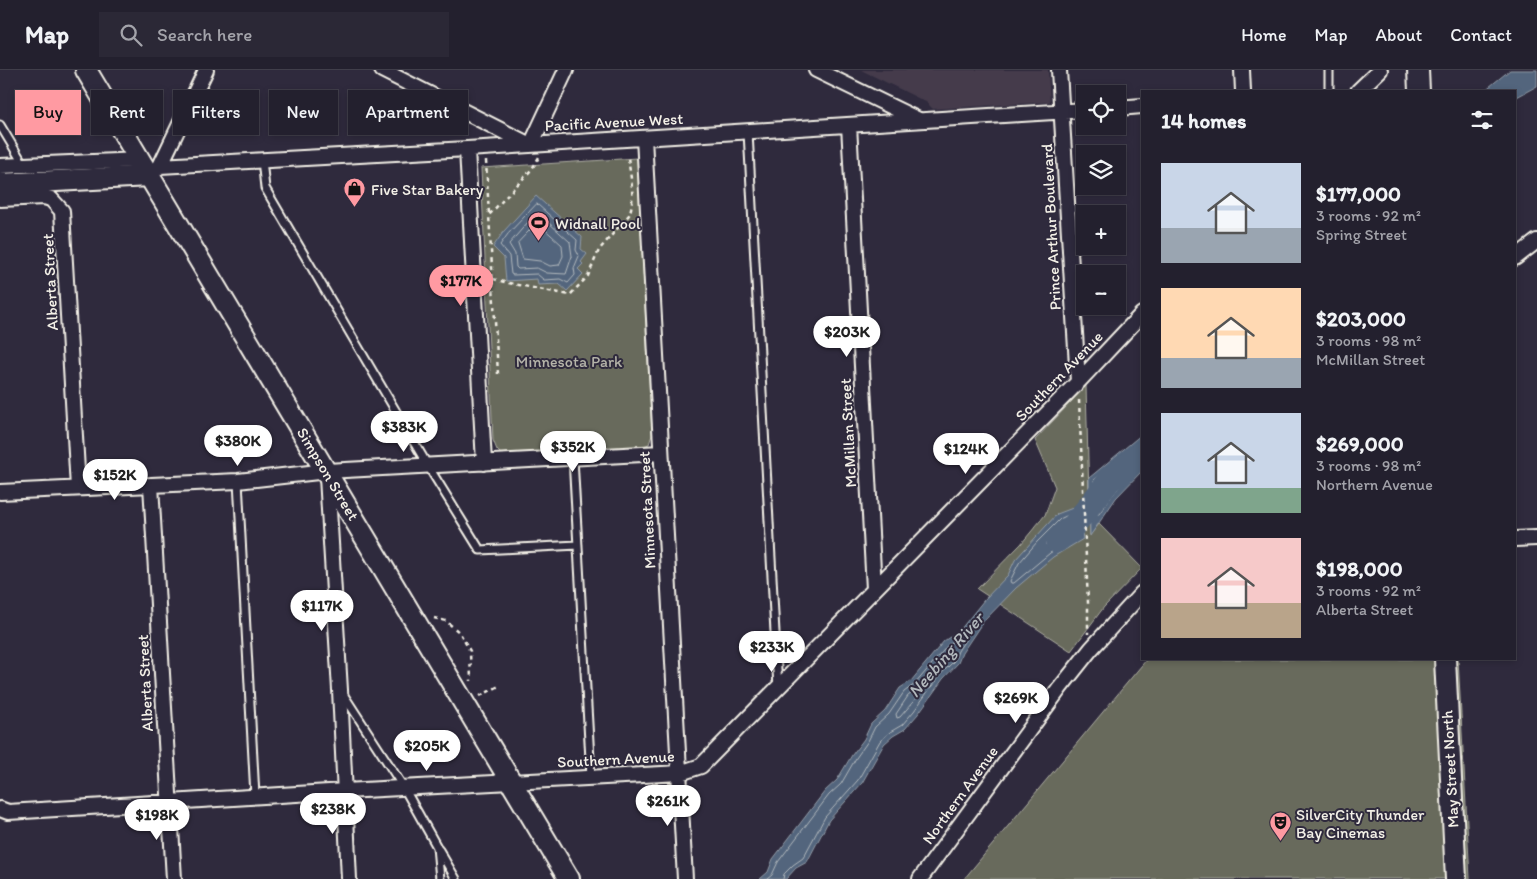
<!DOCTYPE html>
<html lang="en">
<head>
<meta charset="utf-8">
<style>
	:root { --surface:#23202e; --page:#2b2836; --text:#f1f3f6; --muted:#a3a3aa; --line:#403e4a; --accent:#ff9aa2 }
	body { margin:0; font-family:Itim,sans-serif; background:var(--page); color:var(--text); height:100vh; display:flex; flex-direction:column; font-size:19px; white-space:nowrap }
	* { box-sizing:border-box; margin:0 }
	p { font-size:16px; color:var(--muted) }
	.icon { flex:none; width:28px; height:28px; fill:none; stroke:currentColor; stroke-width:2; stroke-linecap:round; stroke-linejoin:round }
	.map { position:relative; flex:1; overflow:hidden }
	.drawer { position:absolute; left:1141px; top:20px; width:375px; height:570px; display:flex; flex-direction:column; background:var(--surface); border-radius:0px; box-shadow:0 2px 8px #0003,0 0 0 1px var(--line) }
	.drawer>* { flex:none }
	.hud { position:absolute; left:15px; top:20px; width:475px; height:45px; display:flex; gap:10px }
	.tools { position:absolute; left:1076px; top:15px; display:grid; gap:10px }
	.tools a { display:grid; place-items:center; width:50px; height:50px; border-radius:0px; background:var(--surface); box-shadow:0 2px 8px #0003,0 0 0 1px var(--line); font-size:25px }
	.price { position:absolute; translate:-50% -42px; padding:0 11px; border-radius:18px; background:#fff; color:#222; font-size:16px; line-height:32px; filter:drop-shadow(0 1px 2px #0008) }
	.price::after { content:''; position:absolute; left:50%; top:30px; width:15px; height:11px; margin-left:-8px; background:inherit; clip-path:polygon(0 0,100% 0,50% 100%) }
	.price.selected { background:var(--accent); color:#111 }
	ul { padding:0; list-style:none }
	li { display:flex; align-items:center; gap:15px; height:125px; padding:0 20px }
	li span { display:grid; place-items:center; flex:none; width:140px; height:100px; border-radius:0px; color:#555 }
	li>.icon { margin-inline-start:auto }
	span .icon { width:60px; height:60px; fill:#fffc; stroke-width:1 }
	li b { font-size:21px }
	h2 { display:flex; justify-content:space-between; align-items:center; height:60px; padding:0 20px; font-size:21px }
	.chip { padding:0 18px; border-radius:0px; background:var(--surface); box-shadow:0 2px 8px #0003,0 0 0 1px var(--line); font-size:18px; line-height:45px }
	.chip.selected { background:var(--accent); color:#111 }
	header { display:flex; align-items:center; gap:30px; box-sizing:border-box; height:70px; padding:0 25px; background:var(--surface); border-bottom:1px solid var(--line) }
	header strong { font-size:24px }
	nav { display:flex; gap:28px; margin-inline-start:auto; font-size:18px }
	.search { width:350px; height:45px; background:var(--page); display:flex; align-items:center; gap:12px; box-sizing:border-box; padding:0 18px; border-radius:0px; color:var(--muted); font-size:19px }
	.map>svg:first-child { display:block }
</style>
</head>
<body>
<header>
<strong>Map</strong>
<div class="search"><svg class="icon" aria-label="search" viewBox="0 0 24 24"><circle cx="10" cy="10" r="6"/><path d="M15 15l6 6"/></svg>Search here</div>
<nav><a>Home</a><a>Map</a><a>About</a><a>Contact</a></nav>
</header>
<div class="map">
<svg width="1537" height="809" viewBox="0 0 1537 809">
	<rect width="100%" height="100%" fill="#2f2a3d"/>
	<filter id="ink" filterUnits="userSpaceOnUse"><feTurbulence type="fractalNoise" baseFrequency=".02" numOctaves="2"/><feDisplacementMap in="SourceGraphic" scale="10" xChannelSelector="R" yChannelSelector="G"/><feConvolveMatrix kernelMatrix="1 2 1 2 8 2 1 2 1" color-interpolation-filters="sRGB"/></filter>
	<g filter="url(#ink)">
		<path fill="#443b4b" d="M861,0H1048L1050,32L933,39L926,32Z"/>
		<path fill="#676a5c" stroke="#aeaea2" d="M637,88L652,365L649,374L638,378L504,387L497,380L493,370L481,98Z
			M1086,316L1090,465L1099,454L1142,498L1104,537L1071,581L977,519L1021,474L1045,445L1055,417L1035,370Z
			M1147,589H1458L1470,809H964Z"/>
		<path fill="#52657d" stroke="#939da8" d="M1510,0H1537V16L1515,28V21H1484Z
			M536,126L582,167L581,179L587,184L581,192L583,194L578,199L583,204L567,221L559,214L538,215L537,209L506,211L504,188L493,177L504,161Z
			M1142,364V401L1116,428L1090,466L1089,408Z
			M1078,436L1083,469L1053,487L1016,518L982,553L962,583L958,593L943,609L918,644L905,659L893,666L884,674L862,713L829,750L807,792L796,798L786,809H760L768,802L773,789L825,721L837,710L852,685L864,669L871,654L885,641L900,618L911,611L944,571L960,560L984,530L1008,505L1015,490L1057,444Z"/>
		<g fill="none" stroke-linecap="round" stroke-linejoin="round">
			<path stroke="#b3b9bd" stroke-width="1" d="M537,134L577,170L576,180L579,186L574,198L575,205L568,213L560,209L544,210L537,204L513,205L511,204L509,186L500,175L508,164Z
				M538,143L570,172L572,186L566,204L547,203L537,198L518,199L516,197L515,184L509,174L535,144Z
				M536,154H539L562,175L563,186L559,195L550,196L540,191L523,189L518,173Z
				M1142,370L1094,410L1095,444H1099C1106,433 1130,400 1142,398
				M1142,378L1101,412V424H1104L1133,395L1142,392
				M1071,444L1074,446L1076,467L1050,483L1014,513H1011L1010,511L1019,493L1037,472L1060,449Z
				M1067,453L1069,455L1070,463L1049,476L1046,475V472L1063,454Z
				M916,621L919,622V625L900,647L897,648L896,644L908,626Z
				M767,809L772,805L778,792L829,725L841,714L856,688L868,671L875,657L889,644L904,622L915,614L948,575L963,564H966L967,567L958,581L954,591L939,606L914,641L902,655L890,662L880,671L858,710L825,747L803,788L793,795L784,804L783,809"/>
			<path stroke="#52657d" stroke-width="24" d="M1057,471L1071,459L1109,411L1142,383"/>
			<defs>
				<path id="lane" d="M1329,21V0
					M0,55L24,95
					M748,62L778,618
					M262,90L265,118L428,396L480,480L578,475
					M573,388L591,707
					M238,411L255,726
					M343,624L404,718L437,777L440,809
					M439,780L456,809"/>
				<path id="street" d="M382,0L530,75
					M816,0L919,50
					M1059,0L1078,312
					M1242,0L1243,21
					M1358,21L1380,0
					M1118,38L1142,36
					M849,55L874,519
					M644,68L685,809
					M531,75L566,0
					M467,79L484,393
					M0,96L140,90
					M160,96L206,0
					M149,106L160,96L467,79L1085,40
					M0,129L44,127L51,129L62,141L78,418
					M1515,188L1537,171
					M327,407L340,620L349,809
					M151,415L174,809
					M0,422L238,411L327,401L661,383
					M1515,469L1537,468
					M0,739L8,742L345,721L662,704L680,703L701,696L1078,312L1142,244
					M920,809L1060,618L1091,579L1142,523"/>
				<path id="secondary" d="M86,0L569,809
					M1418,0L1419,21
					M0,114L149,106
					M1445,589L1456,809"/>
			</defs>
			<use href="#lane" stroke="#f4f1e8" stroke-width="11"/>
			<use href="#street" stroke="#f4f1e8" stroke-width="18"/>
			<use href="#secondary" stroke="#f4f1e8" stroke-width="24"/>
			<path stroke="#f4f1e8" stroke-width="2.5" stroke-dasharray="4 4" stroke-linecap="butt" d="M486,91L489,145
				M493,209L508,213L570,225L588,206L599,180L629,145C636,128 630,105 628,87
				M498,304L489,145L532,99L539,87
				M1079,330L1088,533V564
				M434,548L446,551L460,563L470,581L471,611
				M480,626L499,616"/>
			<use href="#lane" stroke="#2f2a3d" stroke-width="7"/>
			<use href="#street" stroke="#2f2a3d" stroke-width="14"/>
			<use href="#secondary" stroke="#2f2a3d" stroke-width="20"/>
		</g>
	</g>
	<defs>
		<symbol id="shop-pin" viewBox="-11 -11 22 30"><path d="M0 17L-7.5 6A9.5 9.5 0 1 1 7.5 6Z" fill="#ff9aa2" stroke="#2f2a3d"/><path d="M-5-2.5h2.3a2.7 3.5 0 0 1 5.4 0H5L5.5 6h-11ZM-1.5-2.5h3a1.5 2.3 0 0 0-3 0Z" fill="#111"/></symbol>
		<symbol id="stadium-pin" viewBox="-11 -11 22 30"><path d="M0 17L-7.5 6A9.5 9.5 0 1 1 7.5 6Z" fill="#ff9aa2" stroke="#2f2a3d"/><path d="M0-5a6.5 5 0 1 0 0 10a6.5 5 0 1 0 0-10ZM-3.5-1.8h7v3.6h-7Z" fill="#111"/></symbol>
		<symbol id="theatre-pin" viewBox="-11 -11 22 30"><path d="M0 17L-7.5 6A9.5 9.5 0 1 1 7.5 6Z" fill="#ff9aa2" stroke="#2f2a3d"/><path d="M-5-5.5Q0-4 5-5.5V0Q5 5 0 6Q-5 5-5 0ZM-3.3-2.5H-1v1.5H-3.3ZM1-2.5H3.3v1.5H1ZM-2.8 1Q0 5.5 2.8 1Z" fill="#111"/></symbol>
	</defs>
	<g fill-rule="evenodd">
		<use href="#shop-pin" x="342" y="106" width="25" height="34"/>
		<use href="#stadium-pin" x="526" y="140" width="25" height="34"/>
		<use href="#theatre-pin" x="1268" y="740" width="25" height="34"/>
	</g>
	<g text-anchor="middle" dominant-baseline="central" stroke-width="4" stroke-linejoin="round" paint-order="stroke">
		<g font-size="16" fill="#f4f1e8" stroke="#2f2a3d">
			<text transform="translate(614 52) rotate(-3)">Pacific Avenue West</text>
			<text transform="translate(1051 157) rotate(-93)">Prince Arthur Boulevard</text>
			<text transform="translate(50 212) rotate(-93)">Alberta Street</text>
			<text transform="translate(1059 306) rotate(-46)">Southern Avenue</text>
			<text transform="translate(848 363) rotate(-93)">McMillan Street</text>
			<text transform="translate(328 404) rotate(59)">Simpson Street</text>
			<text transform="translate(647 440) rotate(-93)">Minnesota Street</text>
			<text transform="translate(145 613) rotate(-93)">Alberta Street</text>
			<text transform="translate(616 689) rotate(-3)">Southern Avenue</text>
			<text transform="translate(1450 699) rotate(-93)">May Street North</text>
			<text transform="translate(960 725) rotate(-54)">Northern Avenue</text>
		</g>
		<g font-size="16" fill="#f4f1e8" stroke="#2f2a3d" text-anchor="start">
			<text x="371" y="119">Five Star Bakery</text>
			<text x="555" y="153">Widnall Pool</text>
			<text x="1296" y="744">SilverCity Thunder<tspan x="1296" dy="18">Bay Cinemas</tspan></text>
		</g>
		<g font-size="16" fill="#b5b4a9" stroke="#2f2a3d">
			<text x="569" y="291">Minnesota Park</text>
		</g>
		<g font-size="18" font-style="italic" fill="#b3b9bd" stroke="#2f2a3d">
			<text transform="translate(946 585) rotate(-49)">Neebing River</text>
		</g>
	</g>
</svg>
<div class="tools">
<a><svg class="icon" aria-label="locate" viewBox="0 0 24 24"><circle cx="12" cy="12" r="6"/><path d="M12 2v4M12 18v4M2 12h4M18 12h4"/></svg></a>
<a><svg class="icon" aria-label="layers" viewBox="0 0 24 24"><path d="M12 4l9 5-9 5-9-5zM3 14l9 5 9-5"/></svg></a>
<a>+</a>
<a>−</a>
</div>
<b class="price selected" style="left:461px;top:237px">$177K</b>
<b class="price" style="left:847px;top:288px">$203K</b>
<b class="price" style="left:404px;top:383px">$383K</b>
<b class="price" style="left:238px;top:397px">$380K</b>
<b class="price" style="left:573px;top:403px">$352K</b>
<b class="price" style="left:966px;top:405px">$124K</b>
<b class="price" style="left:115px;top:431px">$152K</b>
<b class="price" style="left:322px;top:562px">$117K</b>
<b class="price" style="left:772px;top:603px">$233K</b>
<b class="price" style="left:1016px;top:654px">$269K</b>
<b class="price" style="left:427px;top:702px">$205K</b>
<b class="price" style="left:668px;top:757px">$261K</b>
<b class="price" style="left:333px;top:765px">$238K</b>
<b class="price" style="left:157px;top:771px">$198K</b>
<div class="hud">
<a class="chip selected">Buy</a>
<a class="chip">Rent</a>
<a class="chip">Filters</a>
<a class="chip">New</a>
<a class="chip">Apartment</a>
</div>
<section class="drawer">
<h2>14 homes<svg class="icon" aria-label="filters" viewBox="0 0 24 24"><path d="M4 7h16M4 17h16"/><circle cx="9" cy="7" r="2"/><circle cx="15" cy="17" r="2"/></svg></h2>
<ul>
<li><span style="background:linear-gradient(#c9d6e8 65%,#9aa5b1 0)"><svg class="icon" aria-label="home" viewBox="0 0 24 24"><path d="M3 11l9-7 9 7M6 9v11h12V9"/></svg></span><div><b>$177,000</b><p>3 rooms · 92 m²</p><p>Spring Street</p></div></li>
<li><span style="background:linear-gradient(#ffd9b3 70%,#9aa5b1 0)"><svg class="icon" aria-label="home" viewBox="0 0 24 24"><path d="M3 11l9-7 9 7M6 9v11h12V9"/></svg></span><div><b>$203,000</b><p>3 rooms · 98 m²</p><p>McMillan Street</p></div></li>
<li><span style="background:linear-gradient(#c9d6e8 75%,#7fa58c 0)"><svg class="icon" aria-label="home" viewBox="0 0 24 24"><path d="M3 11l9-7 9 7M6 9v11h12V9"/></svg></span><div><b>$269,000</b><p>3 rooms · 98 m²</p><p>Northern Avenue</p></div></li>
<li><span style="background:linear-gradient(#f6c9c9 65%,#b9a48a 0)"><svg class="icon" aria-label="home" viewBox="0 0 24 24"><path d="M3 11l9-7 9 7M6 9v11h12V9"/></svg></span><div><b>$198,000</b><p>3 rooms · 92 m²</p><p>Alberta Street</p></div></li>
</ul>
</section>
</div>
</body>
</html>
